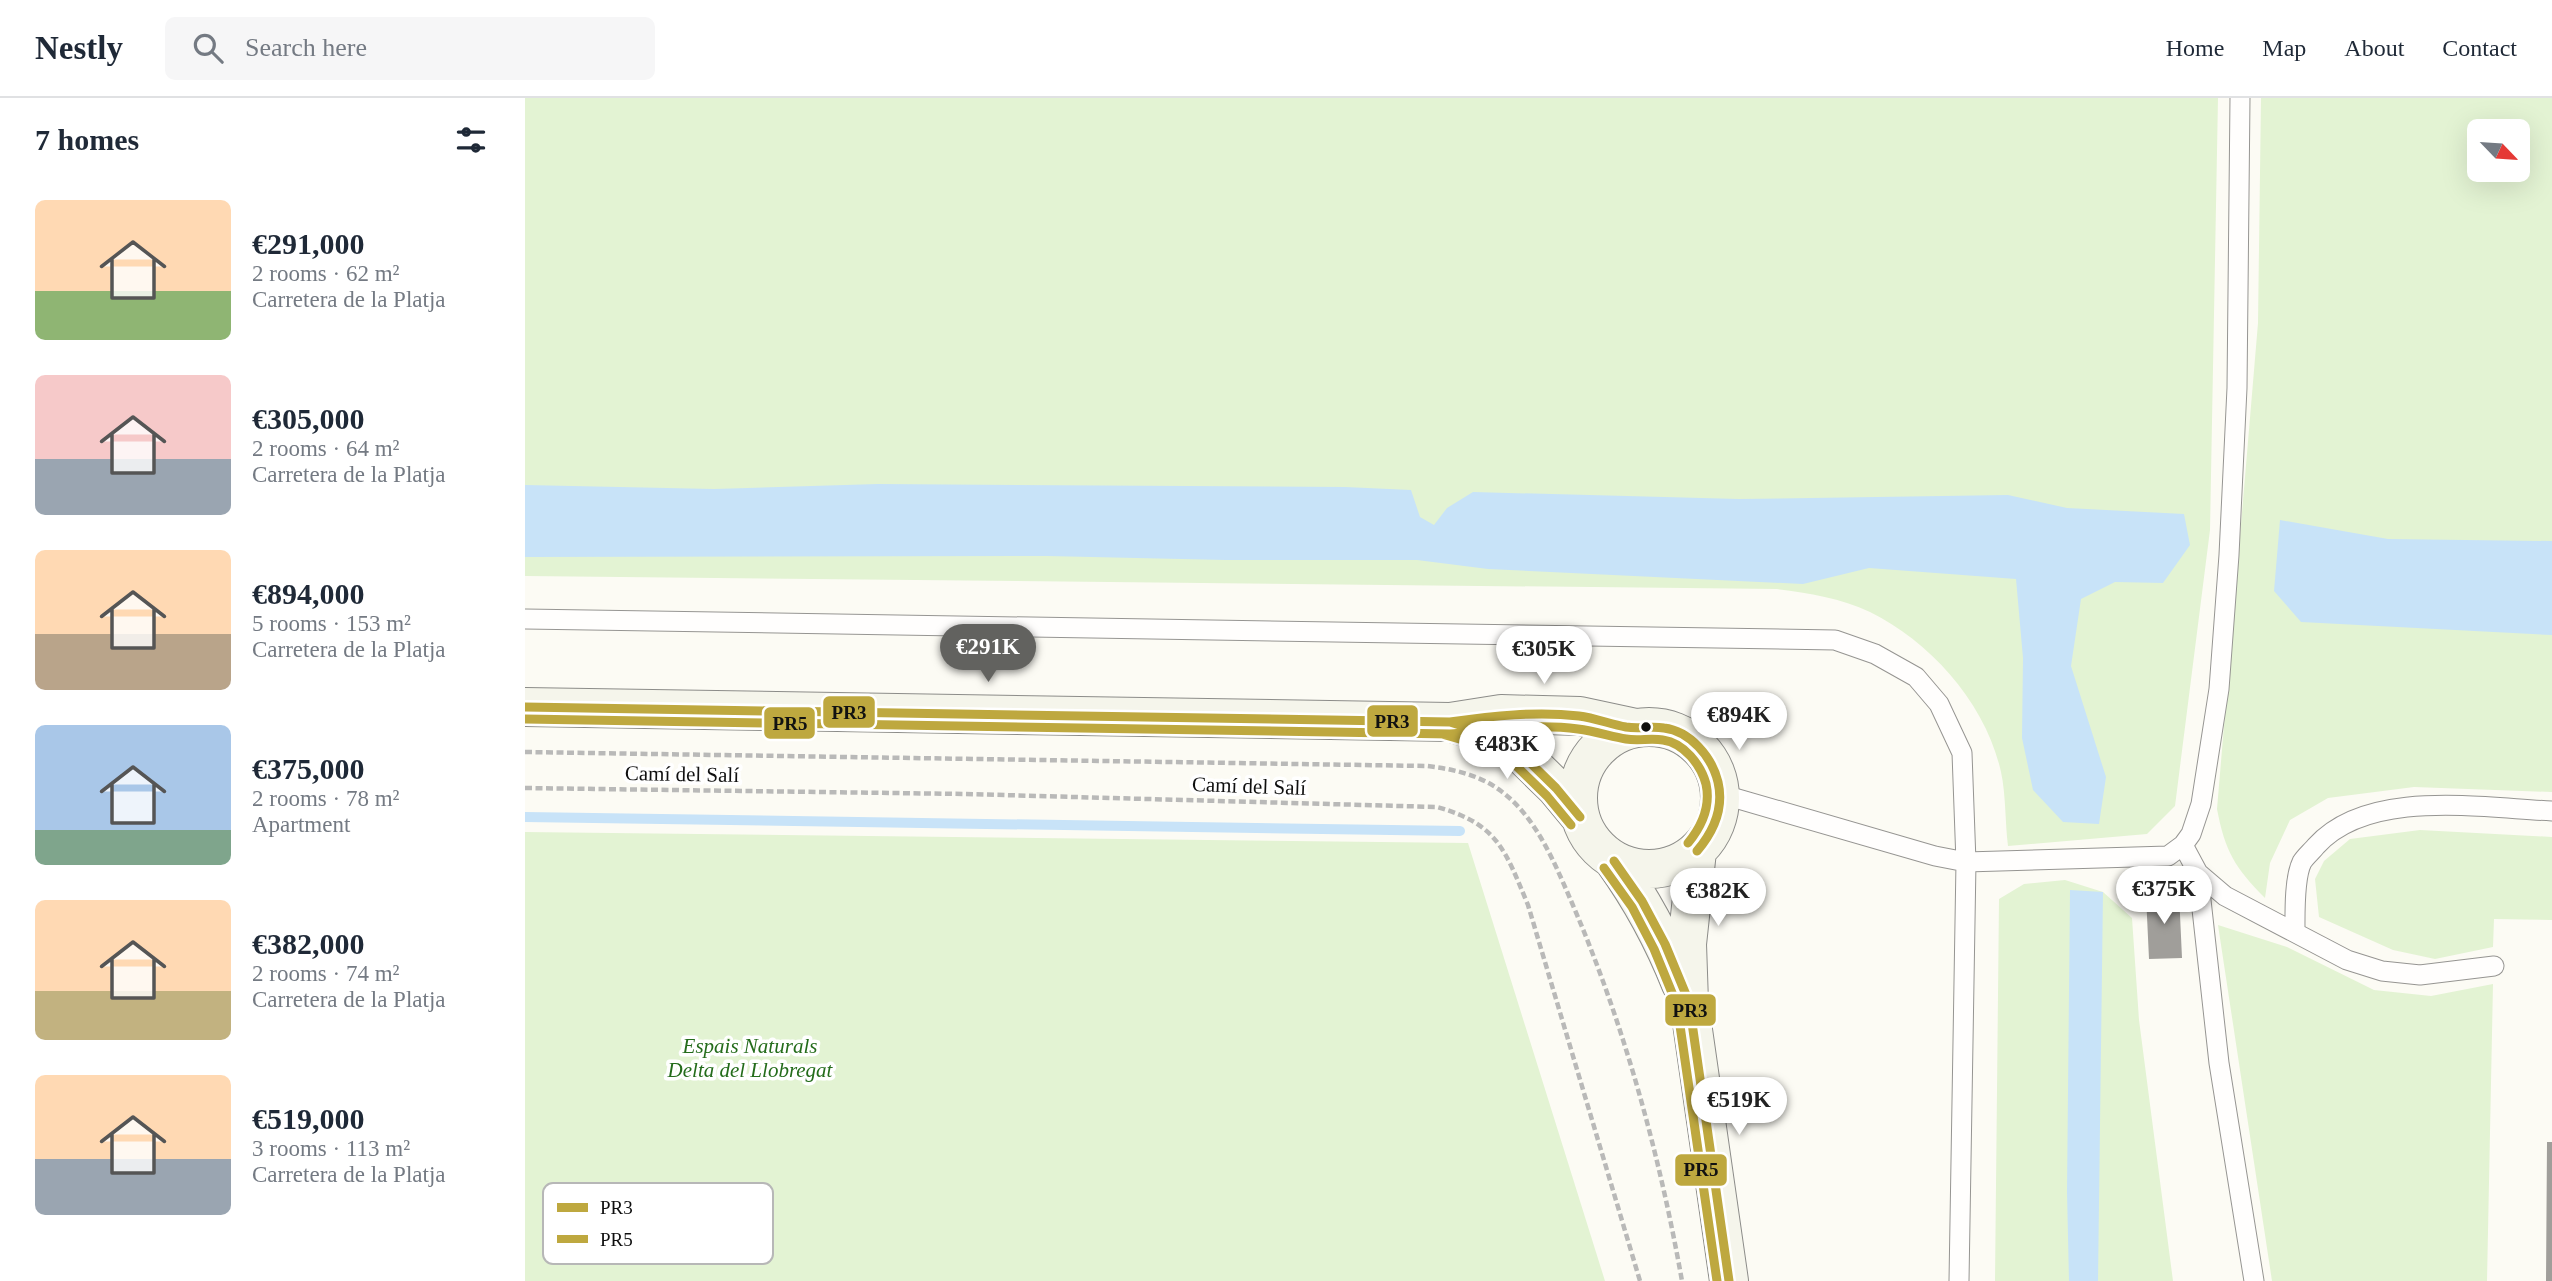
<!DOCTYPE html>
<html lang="en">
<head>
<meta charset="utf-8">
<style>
	:root { --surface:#fff; --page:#f6f6f7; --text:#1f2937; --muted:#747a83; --line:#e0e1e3; --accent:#62625f }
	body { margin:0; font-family:"Times New Roman",serif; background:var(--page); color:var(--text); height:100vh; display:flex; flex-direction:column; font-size:26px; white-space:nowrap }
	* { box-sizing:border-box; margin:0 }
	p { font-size:23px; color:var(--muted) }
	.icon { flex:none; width:38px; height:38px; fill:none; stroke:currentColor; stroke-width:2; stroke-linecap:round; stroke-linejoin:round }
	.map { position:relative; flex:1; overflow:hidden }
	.sheet { display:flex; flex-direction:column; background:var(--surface); width:525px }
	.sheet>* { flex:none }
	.needle { width:46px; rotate:115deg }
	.fabs { position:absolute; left:1942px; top:21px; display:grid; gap:14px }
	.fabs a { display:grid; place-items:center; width:63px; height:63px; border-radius:10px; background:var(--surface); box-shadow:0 7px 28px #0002; font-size:35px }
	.price { position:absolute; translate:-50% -60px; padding:0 16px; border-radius:24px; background:#fff; color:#222; font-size:23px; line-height:46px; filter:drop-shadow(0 2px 4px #0008) }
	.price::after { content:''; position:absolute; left:50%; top:42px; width:21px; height:16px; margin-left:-10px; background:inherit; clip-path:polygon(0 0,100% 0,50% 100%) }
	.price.selected { background:var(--accent); color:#fff }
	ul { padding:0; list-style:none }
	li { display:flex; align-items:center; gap:21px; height:175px; padding:0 35px }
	li span { display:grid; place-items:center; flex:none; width:196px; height:140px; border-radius:10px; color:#555 }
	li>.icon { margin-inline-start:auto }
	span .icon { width:84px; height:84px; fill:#fffc; stroke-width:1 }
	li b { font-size:30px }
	h2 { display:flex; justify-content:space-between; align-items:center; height:84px; padding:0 35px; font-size:30px }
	header { display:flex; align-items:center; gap:42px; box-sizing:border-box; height:98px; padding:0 35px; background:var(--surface); border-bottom:2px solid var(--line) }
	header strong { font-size:33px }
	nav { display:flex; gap:38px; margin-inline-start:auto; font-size:24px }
	.search { width:490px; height:63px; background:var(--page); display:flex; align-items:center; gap:18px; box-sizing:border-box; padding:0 24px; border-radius:10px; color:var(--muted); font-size:26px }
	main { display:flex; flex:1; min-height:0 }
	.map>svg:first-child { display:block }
</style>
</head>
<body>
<header>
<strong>Nestly</strong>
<div class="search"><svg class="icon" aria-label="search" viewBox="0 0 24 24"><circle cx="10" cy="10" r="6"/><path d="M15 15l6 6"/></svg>Search here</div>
<nav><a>Home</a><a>Map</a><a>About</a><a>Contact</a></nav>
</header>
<main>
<section class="sheet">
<h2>7 homes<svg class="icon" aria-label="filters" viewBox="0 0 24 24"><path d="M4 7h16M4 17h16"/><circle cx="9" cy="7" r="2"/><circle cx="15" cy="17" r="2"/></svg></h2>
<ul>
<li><span style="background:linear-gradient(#ffd9b3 65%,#8fb573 0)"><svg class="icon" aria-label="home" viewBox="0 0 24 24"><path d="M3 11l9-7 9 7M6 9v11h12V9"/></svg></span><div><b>€291,000</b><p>2 rooms · 62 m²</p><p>Carretera de la Platja</p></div></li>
<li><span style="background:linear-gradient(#f6c9c9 60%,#9aa5b1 0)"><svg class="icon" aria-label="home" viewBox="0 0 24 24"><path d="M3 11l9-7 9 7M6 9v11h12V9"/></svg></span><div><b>€305,000</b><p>2 rooms · 64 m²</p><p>Carretera de la Platja</p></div></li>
<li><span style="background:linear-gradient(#ffd9b3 60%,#b9a48a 0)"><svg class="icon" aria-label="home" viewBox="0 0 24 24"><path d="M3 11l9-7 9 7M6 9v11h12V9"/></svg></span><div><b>€894,000</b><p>5 rooms · 153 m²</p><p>Carretera de la Platja</p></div></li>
<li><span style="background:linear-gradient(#a9c7e8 75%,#7fa58c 0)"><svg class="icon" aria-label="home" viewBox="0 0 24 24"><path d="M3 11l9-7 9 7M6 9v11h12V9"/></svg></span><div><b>€375,000</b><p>2 rooms · 78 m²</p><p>Apartment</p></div></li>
<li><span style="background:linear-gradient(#ffd9b3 65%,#c2b280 0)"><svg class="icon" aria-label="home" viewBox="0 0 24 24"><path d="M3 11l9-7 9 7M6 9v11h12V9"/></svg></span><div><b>€382,000</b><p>2 rooms · 74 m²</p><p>Carretera de la Platja</p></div></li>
<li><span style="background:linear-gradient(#ffd9b3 60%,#9aa5b1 0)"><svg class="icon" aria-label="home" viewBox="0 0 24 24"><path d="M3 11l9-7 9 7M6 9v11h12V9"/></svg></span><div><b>€519,000</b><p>3 rooms · 113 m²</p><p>Carretera de la Platja</p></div></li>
</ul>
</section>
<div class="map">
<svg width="2027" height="1183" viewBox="0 0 2027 1183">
	<rect width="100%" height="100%" fill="#fcfbf4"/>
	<path fill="#e3f3d3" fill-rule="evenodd" d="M0,0H1693L1685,432L1650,708L1622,736L1483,748C1480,724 1481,697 1476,674C1461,606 1406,544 1345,514C1316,500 1283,495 1252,491L0,478Z
		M1736,0H2027V694L1889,689L1803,700L1765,722L1745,765L1740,800C1710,770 1700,753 1692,711L1733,225ZM1955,33H1993V72H1955Z
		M1895,732L2027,739V822L1969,821L1968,849L1910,861L1868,852L1794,819L1790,781L1799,763L1825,741Z
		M0,734L943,745L1080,1183H0Z
		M1540,782L1578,794L1607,820L1614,922L1648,1183H1470L1474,801L1499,786Z
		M1693,827L1762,849L1849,892L1906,898L1968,886L1962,1183H1747Z"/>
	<path fill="#c8e3f8" d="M353,386L820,389L886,392L895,419L909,427L922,410L948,394L1214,401L1483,397L1542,410L1659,416L1665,447L1638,485L1590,484L1556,501L1546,568L1581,679L1574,726L1538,724L1508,692L1497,640L1498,560L1491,481L1344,470L1278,486L963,471L892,462H701L522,458L0,459V387L189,391Z
		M1755,422L1863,441L2027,443V537L1776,524L1749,493Z
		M1545,792L1578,794L1573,1183H1544L1542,1094Z"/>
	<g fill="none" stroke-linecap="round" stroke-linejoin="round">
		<path stroke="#c8e3f8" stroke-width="10" d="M0,719L935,733"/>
	</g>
	<path fill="#a09e9a" d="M1654,795L1657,860L1624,861L1621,797Z
		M2022,1044H2027V1183H2021Z"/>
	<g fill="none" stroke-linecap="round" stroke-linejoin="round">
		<defs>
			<path id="lane" d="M0,521L1310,542L1350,556L1391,579L1414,606L1437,655L1441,764L1434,1183
				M1196,696L1410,758L1441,764L1643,758L1658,747L1666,736L1676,706L1694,591L1704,457L1712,290L1715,0
				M1658,747L1673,775L1694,965L1729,1183
				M1673,775L1700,798L1822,862L1857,873L1895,877L1969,868
				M1770,834C1770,816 1769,780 1777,764C1780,759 1787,753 1791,748C1843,690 1957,710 2027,713"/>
			<path id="secondary" d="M0,609L925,624L976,616L1055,618L1111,630
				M933,627L982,642L1031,690L1055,719
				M1053 700a71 71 0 1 1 142 0a71 71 0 1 1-142 0Z
				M1172,753L1162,846L1164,904L1204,1183
				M1089,763C1117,802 1138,841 1156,886"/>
		</defs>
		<use href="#lane" stroke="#969592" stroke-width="21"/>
		<use href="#secondary" stroke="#8c8c89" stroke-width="40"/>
		<path stroke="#b9b9b8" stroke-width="4.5" stroke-dasharray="7 3.5" stroke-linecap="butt" d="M0,654L902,668C928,671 955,677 976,693C1012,720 1030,766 1047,805C1099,926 1134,1054 1157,1183
			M0,690L441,696L912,709C973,726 980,752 1003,807L1115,1183"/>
		<use href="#lane" stroke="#fffefd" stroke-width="19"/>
		<use href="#secondary" stroke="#f5f5eb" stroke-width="38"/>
		<defs>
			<path id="bus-1" d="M0,609L925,624C967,618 1011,613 1054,618C1070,620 1085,626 1101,629C1114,631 1126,628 1139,630C1165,633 1187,659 1193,684C1199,710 1189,733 1172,753
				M917,624H925L982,642L1031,690L1055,719
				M1089,763L1117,803L1140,846L1164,904L1204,1183"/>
			<path id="bus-2" d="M0,621L925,636C967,632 1011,625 1053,631C1069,633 1085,638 1101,641C1113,643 1126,640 1138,642C1159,645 1176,667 1181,686C1186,709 1177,728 1163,745
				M917,636L976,653L1022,698L1046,727
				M1079,770L1107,809L1129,851L1152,907L1192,1183"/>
		</defs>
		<use href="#bus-1" stroke="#fff" stroke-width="14"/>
		<use href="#bus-2" stroke="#fff" stroke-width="14"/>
		<use href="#bus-1" stroke="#bea83f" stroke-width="9"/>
		<use href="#bus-2" stroke="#bea83f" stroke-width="9"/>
	</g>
	<circle fill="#0f0f0f" stroke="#fff" stroke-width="2.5" cx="1121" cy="629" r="6"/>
	<g text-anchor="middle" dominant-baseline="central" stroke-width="7" stroke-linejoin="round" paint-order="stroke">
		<g font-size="21" fill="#0f0f0f" stroke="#fff">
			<text transform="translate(157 676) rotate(1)">Camí del Salí</text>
			<text transform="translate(724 688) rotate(2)">Camí del Salí</text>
		</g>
		<g font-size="21" font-style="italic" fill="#246c1b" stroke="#fff">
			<text x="225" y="948">Espais Naturals<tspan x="225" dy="24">Delta del Llobregat</tspan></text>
		</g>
	</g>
	<rect x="18" y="1085" width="230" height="81" rx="10" fill="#fff" stroke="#b7b7b7" stroke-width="2"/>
	<rect x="32" y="1105" width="31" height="9" fill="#bea83f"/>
	<rect x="32" y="1137" width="31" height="8" fill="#bea83f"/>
	<g font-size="19" fill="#0f0f0f">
		<text x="75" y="1116">PR3</text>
		<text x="75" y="1148">PR5</text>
	</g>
	<g stroke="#fff" stroke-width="2.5">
		<rect x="297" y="597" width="54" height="34" rx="7" fill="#bea83f"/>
		<rect x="841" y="606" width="53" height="34" rx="7" fill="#bea83f"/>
		<rect x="238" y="608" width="53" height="34" rx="7" fill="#bea83f"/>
		<rect x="1139" y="895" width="53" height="34" rx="7" fill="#bea83f"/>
		<rect x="1149" y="1055" width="54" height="34" rx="7" fill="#bea83f"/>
	</g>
	<g font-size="19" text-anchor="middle" font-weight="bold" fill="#111">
		<text x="324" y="621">PR3</text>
		<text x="867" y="630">PR3</text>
		<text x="265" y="632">PR5</text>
		<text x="1165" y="919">PR3</text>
		<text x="1176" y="1078">PR5</text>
	</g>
</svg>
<div class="fabs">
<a><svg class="needle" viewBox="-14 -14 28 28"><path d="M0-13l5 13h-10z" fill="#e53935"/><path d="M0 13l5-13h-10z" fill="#747a83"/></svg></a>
</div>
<b class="price selected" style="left:463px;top:586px">€291K</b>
<b class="price" style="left:1019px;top:588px">€305K</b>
<b class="price" style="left:1214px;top:654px">€894K</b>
<b class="price" style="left:982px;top:683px">€483K</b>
<b class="price" style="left:1639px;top:828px">€375K</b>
<b class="price" style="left:1193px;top:830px">€382K</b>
<b class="price" style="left:1214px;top:1039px">€519K</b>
</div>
</main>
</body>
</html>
